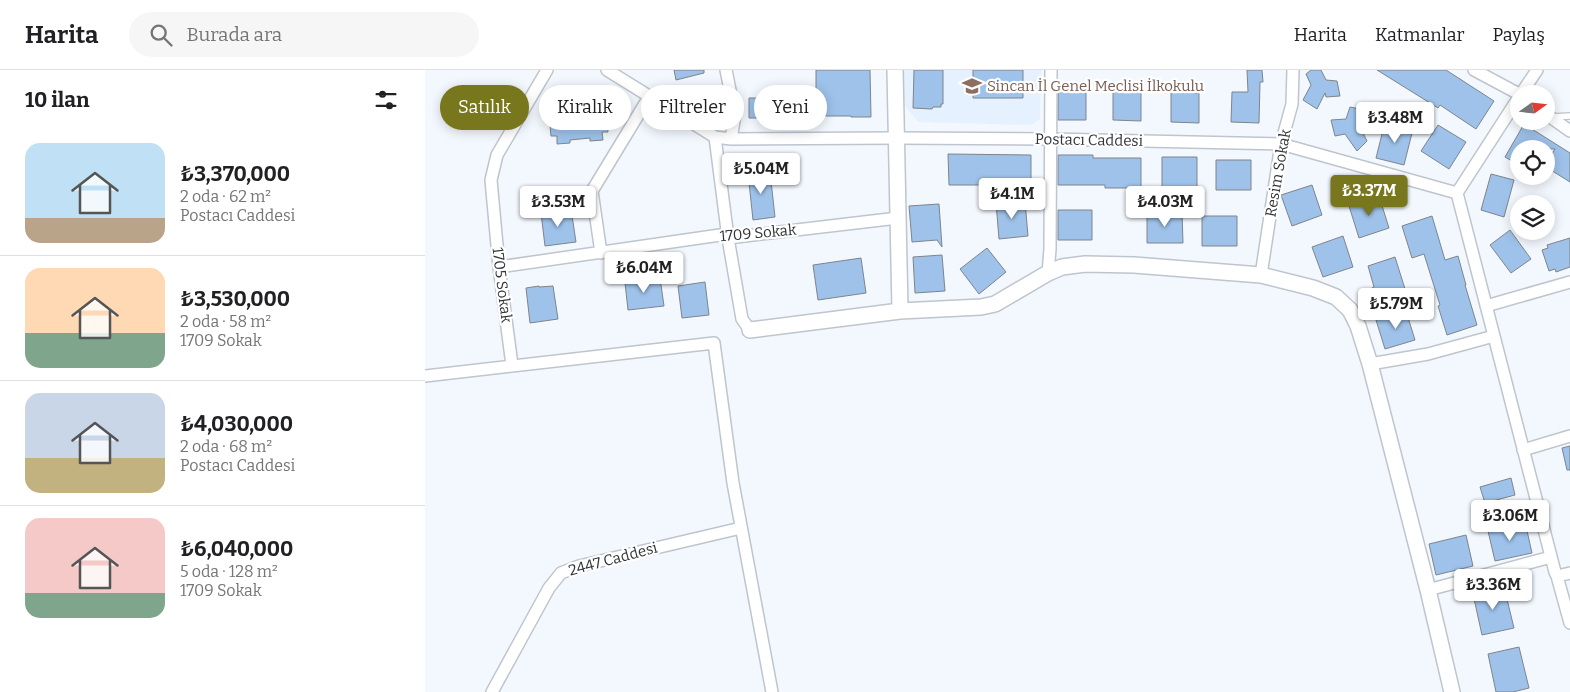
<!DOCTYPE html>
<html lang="tr">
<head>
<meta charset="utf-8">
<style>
	:root { --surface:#fff; --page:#f6f6f6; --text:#202124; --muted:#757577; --line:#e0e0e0; --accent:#79771d }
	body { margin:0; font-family:Bitter,serif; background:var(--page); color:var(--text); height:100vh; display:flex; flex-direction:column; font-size:19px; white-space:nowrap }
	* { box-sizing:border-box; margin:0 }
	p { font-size:16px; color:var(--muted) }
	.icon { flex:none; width:28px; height:28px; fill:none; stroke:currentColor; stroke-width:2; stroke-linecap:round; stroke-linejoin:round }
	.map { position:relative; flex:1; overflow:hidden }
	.drawer { display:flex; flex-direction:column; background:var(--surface); width:425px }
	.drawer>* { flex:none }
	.guide { position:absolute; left:15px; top:15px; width:475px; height:45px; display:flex; gap:10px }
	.needle { width:32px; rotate:75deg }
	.buttons { position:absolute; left:1085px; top:15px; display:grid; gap:10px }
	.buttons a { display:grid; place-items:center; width:45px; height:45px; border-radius:50%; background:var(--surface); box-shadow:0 2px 12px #0003; font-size:25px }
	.price { position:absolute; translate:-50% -42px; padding:0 11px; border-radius:5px; background:#fff; color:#222; font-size:16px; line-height:32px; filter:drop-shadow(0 1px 2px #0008) }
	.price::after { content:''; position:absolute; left:50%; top:30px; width:15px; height:11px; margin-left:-8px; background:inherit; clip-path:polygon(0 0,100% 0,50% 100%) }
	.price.selected { background:var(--accent); color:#fff }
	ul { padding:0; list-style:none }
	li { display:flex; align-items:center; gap:15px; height:125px; padding:0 25px }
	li+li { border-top:1px solid var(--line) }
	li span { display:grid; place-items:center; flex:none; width:140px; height:100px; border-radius:15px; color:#555 }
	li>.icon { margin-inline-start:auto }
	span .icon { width:60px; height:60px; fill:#fffc; stroke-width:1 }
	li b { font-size:21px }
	h2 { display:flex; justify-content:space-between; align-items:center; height:60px; padding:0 25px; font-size:21px }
	.tag { padding:0 18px; border-radius:22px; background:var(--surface); box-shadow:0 2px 12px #0003; font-size:18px; line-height:45px }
	.tag.selected { background:var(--accent); color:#fff }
	header { display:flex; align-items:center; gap:30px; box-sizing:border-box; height:70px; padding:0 25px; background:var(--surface); border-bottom:1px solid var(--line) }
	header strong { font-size:24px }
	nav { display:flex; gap:28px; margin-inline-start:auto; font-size:18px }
	.search { width:350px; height:45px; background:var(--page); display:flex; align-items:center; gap:12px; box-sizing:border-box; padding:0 18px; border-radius:28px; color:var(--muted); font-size:19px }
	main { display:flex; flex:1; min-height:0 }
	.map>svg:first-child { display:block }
</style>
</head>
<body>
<header>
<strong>Harita</strong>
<div class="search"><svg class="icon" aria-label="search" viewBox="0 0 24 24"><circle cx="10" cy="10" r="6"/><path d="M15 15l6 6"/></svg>Burada ara</div>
<nav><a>Harita</a><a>Katmanlar</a><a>Paylaş</a></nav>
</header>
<main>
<section class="drawer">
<h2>10 ilan<svg class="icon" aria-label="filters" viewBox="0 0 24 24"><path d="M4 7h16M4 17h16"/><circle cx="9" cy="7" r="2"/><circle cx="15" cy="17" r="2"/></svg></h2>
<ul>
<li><span style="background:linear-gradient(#bfe0f5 75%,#b9a48a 0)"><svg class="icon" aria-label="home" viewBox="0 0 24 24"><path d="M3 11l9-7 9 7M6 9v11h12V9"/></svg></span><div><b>₺3,370,000</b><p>2 oda · 62 m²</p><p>Postacı Caddesi</p></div></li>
<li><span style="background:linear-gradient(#ffd9b3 65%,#7fa58c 0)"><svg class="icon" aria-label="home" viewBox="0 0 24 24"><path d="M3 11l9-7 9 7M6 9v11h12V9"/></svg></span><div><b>₺3,530,000</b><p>2 oda · 58 m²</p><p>1709 Sokak</p></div></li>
<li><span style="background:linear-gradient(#c9d6e8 65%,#c2b280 0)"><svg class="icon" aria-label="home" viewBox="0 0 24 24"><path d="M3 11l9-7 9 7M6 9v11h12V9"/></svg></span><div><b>₺4,030,000</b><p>2 oda · 68 m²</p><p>Postacı Caddesi</p></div></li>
<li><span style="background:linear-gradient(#f6c9c9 75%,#7fa58c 0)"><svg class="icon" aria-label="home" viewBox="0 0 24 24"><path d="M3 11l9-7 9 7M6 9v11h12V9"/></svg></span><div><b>₺6,040,000</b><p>5 oda · 128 m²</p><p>1709 Sokak</p></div></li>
</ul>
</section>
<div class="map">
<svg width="1145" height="622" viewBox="0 0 1145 622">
	<rect width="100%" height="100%" fill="#f3f8fe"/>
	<path fill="#e5f1ff" d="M478,0H616L615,49L606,55L493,52L477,32Z"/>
	<path fill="#9ec2ea" stroke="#7e848b" d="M249,0H279V3L251,10Z
		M391,0H445L446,47H426V46H381V48H324V28H391Z
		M489,0H518V34H516V37H508L507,39L488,38Z
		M548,0H598V28H548Z
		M822,0H837L838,12H835L834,53L806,52L807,22H823Z
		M886,0H896L901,10L912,11L915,26L901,27L900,23L892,39L878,30L886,15L881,4Z
		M952,0H1021L1069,31L1051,59L1015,35L1013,38Z
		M633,20H661V50H633Z
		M688,20H716V51L688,50Z
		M746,22L774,23V53L746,52Z
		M175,33L176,41H181L183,62H177L178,70L165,71V68L145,70V73L132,74V66H126L124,45L130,44L129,37L163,36L162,34Z
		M925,37L940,40L936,59L942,71L932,81L920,64L910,66L906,50L921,49Z
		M960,52L988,59L979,95L951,88Z
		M1099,54L1145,83V112L1121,97V93L1130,79H1094V95L1080,87Z
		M1013,55L1041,72L1024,99L996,81Z
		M523,84L606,85V116H571V115H524Z
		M633,85H668V88H716V118H680V115H633Z
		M737,87H772V117H737Z
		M791,90H826V120H791Z
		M336,101V103L345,102L350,147L328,150L323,103Z
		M1066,104L1089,110L1079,147L1056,140Z
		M887,115L897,145L867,156L856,125Z
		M954,126L964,158L934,168L924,136Z
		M600,131L603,166L574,169L571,133Z
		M514,134L517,177L512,170L487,172L484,136Z
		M146,139L151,172L120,176L116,143Z
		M633,140H667V170H633Z
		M722,143H757L758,173H722Z
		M777,146H812V176H777Z
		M1007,146L1020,190L1033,186L1041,215H1040L1052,255L1022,265L1013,236L1015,235L999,184L987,188L977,156Z
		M1085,160L1106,189L1086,203L1065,175Z
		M918,166L928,197L898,207L887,177Z
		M1145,168V197L1131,202L1130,199L1124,201L1117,180L1123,178L1122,175Z
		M562,178L581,202L554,224L535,199Z
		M517,185L520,221L490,223L488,187Z
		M970,187L980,219L950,229L947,218L949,217L943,196Z
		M436,188L441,223L393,230L388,195Z
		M235,208L239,236L203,240L200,213Z
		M280,212L284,245L257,248L253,216Z
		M114,216V217L128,216L133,249L105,253L101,218Z
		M981,241L990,270L960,279L951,250Z
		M1145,376V400H1142L1137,378Z
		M1086,408L1090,425L1060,433L1055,417Z
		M1100,452L1107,483L1070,491L1063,461Z
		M1041,465L1048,496L1011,505L1004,474Z
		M1079,517L1089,558L1057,565L1048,524Z
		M1094,577L1104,618L1088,622H1071L1063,584Z"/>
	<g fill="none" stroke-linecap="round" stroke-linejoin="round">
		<defs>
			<path id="lane" d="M1127,47L1145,46"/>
			<path id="street" d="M182,0L290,67L306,69L472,68L625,69L856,74L1032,123
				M301,0L310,45L306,69
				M1049,0L1094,24
				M1096,24L1112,0
				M1094,27L1032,123L1130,502L1132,506L1145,553
				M1121,44L1145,61
				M290,67L303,168L317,249L325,260
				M176,183L167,121L224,27
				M74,197L295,165L303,168L473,148
				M623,203L625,179L626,0
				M836,205L856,74L867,34L868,0
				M1061,236L1145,212
				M945,294L1003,284L1069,266
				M87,295L74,197L66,110L72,85L122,0
				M0,306L289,273L308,413L347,622
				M1098,380L1145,366
				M1132,506L1145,503
				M1003,520L1126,487
				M67,622L124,518L136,503L154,496L316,458"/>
			<path id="secondary" d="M470,0L475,241
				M325,260L475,241L556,237L570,234L623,203L637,197L660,194L709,195L836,205L888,218L911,227L925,240L933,256L945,294L1003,520L1027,622"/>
		</defs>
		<use href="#lane" stroke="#bfc5cd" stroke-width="8"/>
		<use href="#street" stroke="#bfc5cd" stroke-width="14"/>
		<use href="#secondary" stroke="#bfc5cd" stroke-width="18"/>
		<use href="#lane" stroke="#fff" stroke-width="5.5"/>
		<use href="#street" stroke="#fff" stroke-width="11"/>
		<use href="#secondary" stroke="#fff" stroke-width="15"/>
	</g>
	<defs>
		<symbol id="school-bare" viewBox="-9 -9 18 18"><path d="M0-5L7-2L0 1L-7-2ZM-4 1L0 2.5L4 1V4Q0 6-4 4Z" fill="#8d6e63" stroke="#fff" stroke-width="2.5" paint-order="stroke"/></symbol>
	</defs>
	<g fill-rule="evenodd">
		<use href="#school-bare" x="533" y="2" width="28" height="28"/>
	</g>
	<g text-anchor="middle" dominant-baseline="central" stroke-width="4.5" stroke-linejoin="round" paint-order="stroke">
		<g font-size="15" fill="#785e54" stroke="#fff" text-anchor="start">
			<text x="562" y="16">Sincan İl Genel Meclisi İlkokulu</text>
		</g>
		<g font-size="15" fill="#303235" stroke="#fff">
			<text transform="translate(664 70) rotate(1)">Postacı Caddesi</text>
			<text transform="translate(853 103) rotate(-80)">Resim Sokak</text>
			<text transform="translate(333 163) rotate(-5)">1709 Sokak</text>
			<text transform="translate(77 215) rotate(83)">1705 Sokak</text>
			<text transform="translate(188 489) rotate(-15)">2447 Caddesi</text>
		</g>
	</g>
</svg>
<div class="buttons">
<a><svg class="needle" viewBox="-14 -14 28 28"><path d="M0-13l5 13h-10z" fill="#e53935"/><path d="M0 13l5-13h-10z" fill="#757577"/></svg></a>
<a><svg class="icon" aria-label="locate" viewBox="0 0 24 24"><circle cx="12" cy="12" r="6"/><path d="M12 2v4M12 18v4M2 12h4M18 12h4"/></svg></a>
<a><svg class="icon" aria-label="layers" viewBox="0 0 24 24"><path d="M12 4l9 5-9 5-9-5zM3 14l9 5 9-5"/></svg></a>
</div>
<b class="price" style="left:970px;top:74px">₺3.48M</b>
<b class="price" style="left:336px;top:125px">₺5.04M</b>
<b class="price selected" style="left:944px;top:147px">₺3.37M</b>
<b class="price" style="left:587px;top:150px">₺4.1M</b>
<b class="price" style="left:133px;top:158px">₺3.53M</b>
<b class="price" style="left:740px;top:158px">₺4.03M</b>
<b class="price" style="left:219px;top:224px">₺6.04M</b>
<b class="price" style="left:971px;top:260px">₺5.79M</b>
<b class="price" style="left:1085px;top:472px">₺3.06M</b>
<b class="price" style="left:1068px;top:541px">₺3.36M</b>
<div class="guide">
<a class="tag selected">Satılık</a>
<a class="tag">Kiralık</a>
<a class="tag">Filtreler</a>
<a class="tag">Yeni</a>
</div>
</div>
</main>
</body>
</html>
